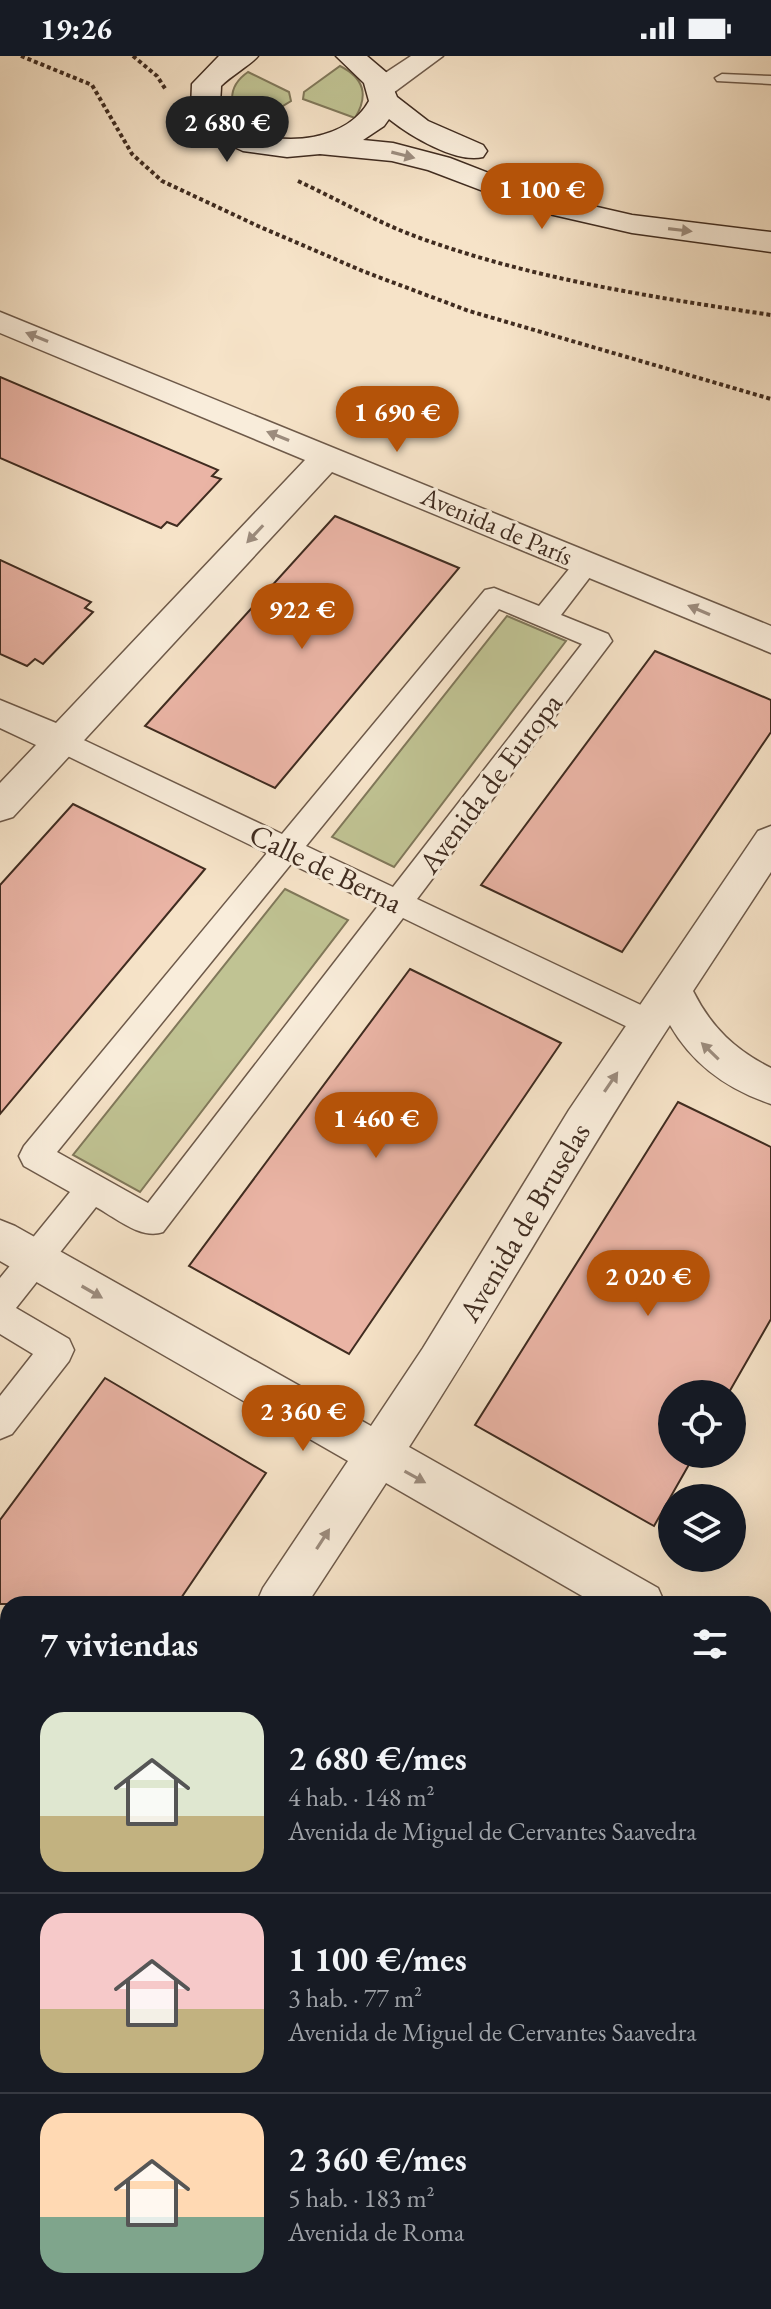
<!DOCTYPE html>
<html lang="es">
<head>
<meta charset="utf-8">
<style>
	:root { --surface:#171b24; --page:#242831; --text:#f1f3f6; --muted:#9ea1a6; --line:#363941; --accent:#b45309 }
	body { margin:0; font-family:"EB Garamond",serif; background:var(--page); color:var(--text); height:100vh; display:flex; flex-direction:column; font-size:30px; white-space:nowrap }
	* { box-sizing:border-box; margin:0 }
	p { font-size:26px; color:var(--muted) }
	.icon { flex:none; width:44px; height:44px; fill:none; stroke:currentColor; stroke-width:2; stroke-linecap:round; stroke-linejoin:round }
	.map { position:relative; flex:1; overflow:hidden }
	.details { position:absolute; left:0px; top:1540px; width:772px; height:714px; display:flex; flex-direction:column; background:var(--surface); border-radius:24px 24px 0 0; box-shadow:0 8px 32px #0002 }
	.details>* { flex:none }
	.controls { position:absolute; left:658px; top:1324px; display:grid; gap:16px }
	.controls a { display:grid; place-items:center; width:88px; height:88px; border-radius:50%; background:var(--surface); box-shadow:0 8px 32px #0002; font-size:40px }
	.price { position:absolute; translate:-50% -68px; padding:0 18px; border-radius:28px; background:var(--accent); color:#fff; font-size:26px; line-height:52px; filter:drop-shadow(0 2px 4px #0008) }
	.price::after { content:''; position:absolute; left:50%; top:48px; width:24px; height:18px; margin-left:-12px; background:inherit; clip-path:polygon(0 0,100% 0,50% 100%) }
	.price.on { background:#222; color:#fff }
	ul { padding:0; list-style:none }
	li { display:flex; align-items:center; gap:24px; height:200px; padding:0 40px }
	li+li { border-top:2px solid var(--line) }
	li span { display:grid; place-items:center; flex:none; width:224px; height:160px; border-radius:24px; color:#555 }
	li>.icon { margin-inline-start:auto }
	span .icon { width:96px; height:96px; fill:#fffc; stroke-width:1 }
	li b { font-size:34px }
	h2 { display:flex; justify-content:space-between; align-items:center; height:96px; padding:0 40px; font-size:34px }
	.status { display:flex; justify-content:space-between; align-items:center; height:56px; padding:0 40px; background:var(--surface); direction:ltr }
	.status svg { height:22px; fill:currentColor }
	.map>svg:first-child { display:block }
</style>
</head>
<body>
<div class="status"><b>19:26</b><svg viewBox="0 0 49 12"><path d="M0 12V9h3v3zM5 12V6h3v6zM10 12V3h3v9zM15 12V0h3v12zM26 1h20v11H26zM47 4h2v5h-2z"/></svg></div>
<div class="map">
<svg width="771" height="2253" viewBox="0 0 771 2253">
	<rect width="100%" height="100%" fill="#f6e3c8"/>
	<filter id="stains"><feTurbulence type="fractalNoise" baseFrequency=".0025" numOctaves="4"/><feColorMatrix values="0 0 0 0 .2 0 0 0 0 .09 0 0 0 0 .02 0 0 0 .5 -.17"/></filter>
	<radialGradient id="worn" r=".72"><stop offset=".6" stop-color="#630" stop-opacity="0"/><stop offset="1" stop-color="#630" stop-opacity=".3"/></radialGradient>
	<path fill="#c0c393" stroke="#80785a" stroke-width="2" d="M340,10C364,22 369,39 355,62L303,43L304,36Z
		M248,16L289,36L291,45L250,70C227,56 226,31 248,16Z
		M507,560L566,585L394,811L332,781Z
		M285,833L348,864L140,1136L73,1099Z"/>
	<path fill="#eab4a5" stroke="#402c20" stroke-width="2" d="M0,321L218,414L212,420L221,423L177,470L167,466L161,472L0,402Z
		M335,460L459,512L275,732L145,670Z
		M0,504L91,546L85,552L93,556L43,608L35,603L27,610L0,598Z
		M655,595L771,644V676L622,896L481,829Z
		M73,748L205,813L0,1058V829Z
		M410,913L561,987L349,1298L189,1210Z
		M678,1046L771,1091V1263L728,1338H672V1398H695L654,1470L475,1369Z
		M105,1322L266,1417L177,1548H0V1464Z"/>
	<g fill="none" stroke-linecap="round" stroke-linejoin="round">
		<defs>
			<path id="service" d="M722,18L771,20V28L717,25L715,22Z"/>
			<path id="pedestrian" d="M587,499L596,502L600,508L561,559L608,578L612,585L417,843L662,959L666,968L662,977L651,981L640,977L403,862L163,1176C141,1184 116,1162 96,1151L16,1252L69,1283L74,1294L69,1305L12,1378L0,1383V1340L33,1298L0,1278V1222L70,1136L24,1110L19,1100L24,1090L267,797L51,692L47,685L51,678L61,675L71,678L282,778L485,534L494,532L539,550L578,502ZM499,553L582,588L393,831L306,790ZM291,808L378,850L148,1147L57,1096Z"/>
			<path id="minor" d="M411,0H443L393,37L383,39L373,37L369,31L373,25Z
				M0,256L771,570V597L332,416L13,761L0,765V727L36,689L0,672V644L56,667L305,404L0,277Z
				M771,770V816L693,935C711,971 735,994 771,1012V1048C727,1033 693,1009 670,969C579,1108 499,1252 409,1391L658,1532L665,1548H596L386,1427L307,1548H256L263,1532L348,1405L0,1205V1164L15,1170L371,1370L423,1292L569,1054L758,775Z
				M764,1593L771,1596V1645L764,1642Z
				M8,1939V2000L0,2004V1942Z
				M328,2246H391L394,2253H331Z"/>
			<path id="secondary" d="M219,0H258C253,7 231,20 221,30C221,38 219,48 221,55C225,65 236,70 245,74C284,91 347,85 369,45L364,27L336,0H367L387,17L397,41L428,65L483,89L487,95L483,101C456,108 409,79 389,63L384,70L363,84L393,87L450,102L545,139L632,159L771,176V196L632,177L536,155L428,114L392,105L320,98L287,101L243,95L215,82L200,69L191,53L192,28Z"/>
		</defs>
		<use href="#service" stroke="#6e5a4a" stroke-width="3"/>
		<use href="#pedestrian" stroke="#6e5a4a" stroke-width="3"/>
		<use href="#minor" stroke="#6e5a4a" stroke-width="3"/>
		<use href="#secondary" stroke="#402c20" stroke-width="3"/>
		<path stroke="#402c20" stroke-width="4" stroke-dasharray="4 3" stroke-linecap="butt" d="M21,0L92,29L132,98L162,125L258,170L365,216L469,255L771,343
			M133,0L157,20L166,34
			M298,125C339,144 378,167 420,182C533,223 652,241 771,259"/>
		<use href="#service" fill="#f9eddb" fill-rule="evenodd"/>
		<use href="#pedestrian" fill="#f9eddb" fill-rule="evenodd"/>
		<use href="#minor" fill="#f9eddb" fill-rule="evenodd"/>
		<use href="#secondary" fill="#f9eddb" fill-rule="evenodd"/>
	</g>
	<defs><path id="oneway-solid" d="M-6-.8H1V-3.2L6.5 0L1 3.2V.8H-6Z" transform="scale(2)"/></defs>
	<g fill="#9c8c7e">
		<use href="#oneway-solid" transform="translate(403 99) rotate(14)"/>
		<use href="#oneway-solid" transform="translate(680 174) rotate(7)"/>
		<use href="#oneway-solid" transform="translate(37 281) rotate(-158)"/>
		<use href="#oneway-solid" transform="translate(278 380) rotate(-158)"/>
		<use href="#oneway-solid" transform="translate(255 478) rotate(133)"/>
		<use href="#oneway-solid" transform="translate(699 554) rotate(-157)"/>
		<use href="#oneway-solid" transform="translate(710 995) rotate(-136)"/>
		<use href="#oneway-solid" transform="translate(611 1026) rotate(-56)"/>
		<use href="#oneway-solid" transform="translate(92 1236) rotate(30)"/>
		<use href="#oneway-solid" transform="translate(415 1421) rotate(29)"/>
		<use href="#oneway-solid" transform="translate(323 1483) rotate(-57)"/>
	</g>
	<g text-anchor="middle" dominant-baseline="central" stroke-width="6" stroke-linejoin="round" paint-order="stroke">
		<g font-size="26" fill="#402c20" stroke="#f9eddb">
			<text transform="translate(497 470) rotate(23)">Avenida de París</text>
		</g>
		<g font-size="30" fill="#402c20" stroke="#f9eddb">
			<text transform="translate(490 727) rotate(-53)">Avenida de Europa</text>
			<text transform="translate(326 812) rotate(26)">Calle de Berna</text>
			<text transform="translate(524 1166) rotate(-59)">Avenida de Bruselas</text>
		</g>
	</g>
	<rect width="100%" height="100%" filter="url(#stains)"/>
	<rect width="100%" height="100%" fill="url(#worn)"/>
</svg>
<div class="controls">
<a><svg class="icon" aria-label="locate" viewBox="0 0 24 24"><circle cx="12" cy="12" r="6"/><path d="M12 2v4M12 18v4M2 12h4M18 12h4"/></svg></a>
<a><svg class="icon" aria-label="layers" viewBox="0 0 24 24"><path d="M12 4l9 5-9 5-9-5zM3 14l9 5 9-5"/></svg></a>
</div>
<b class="price on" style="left:227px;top:108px">2 680 €</b>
<b class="price" style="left:542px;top:175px">1 100 €</b>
<b class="price" style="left:397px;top:398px">1 690 €</b>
<b class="price" style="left:302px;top:595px">922 €</b>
<b class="price" style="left:376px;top:1104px">1 460 €</b>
<b class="price" style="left:648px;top:1262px">2 020 €</b>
<b class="price" style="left:303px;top:1397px">2 360 €</b>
<section class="details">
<h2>7 viviendas<svg class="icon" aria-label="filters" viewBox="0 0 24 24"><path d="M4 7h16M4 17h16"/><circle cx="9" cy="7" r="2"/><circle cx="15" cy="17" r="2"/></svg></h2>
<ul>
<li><span style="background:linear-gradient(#dfe7d0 65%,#c2b280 0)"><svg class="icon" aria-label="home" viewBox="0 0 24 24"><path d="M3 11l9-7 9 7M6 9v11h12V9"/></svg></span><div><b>2 680 €/mes</b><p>4 hab. · 148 m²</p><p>Avenida de Miguel de Cervantes Saavedra</p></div></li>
<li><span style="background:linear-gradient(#f6c9c9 60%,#c2b280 0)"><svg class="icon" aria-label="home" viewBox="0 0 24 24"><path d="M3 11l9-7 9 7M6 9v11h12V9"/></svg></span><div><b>1 100 €/mes</b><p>3 hab. · 77 m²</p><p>Avenida de Miguel de Cervantes Saavedra</p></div></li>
<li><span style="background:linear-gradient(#ffd9b3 65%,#7fa58c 0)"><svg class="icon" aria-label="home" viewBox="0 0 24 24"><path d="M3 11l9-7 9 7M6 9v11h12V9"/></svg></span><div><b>2 360 €/mes</b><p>5 hab. · 183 m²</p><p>Avenida de Roma</p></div></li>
</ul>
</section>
</div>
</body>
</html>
